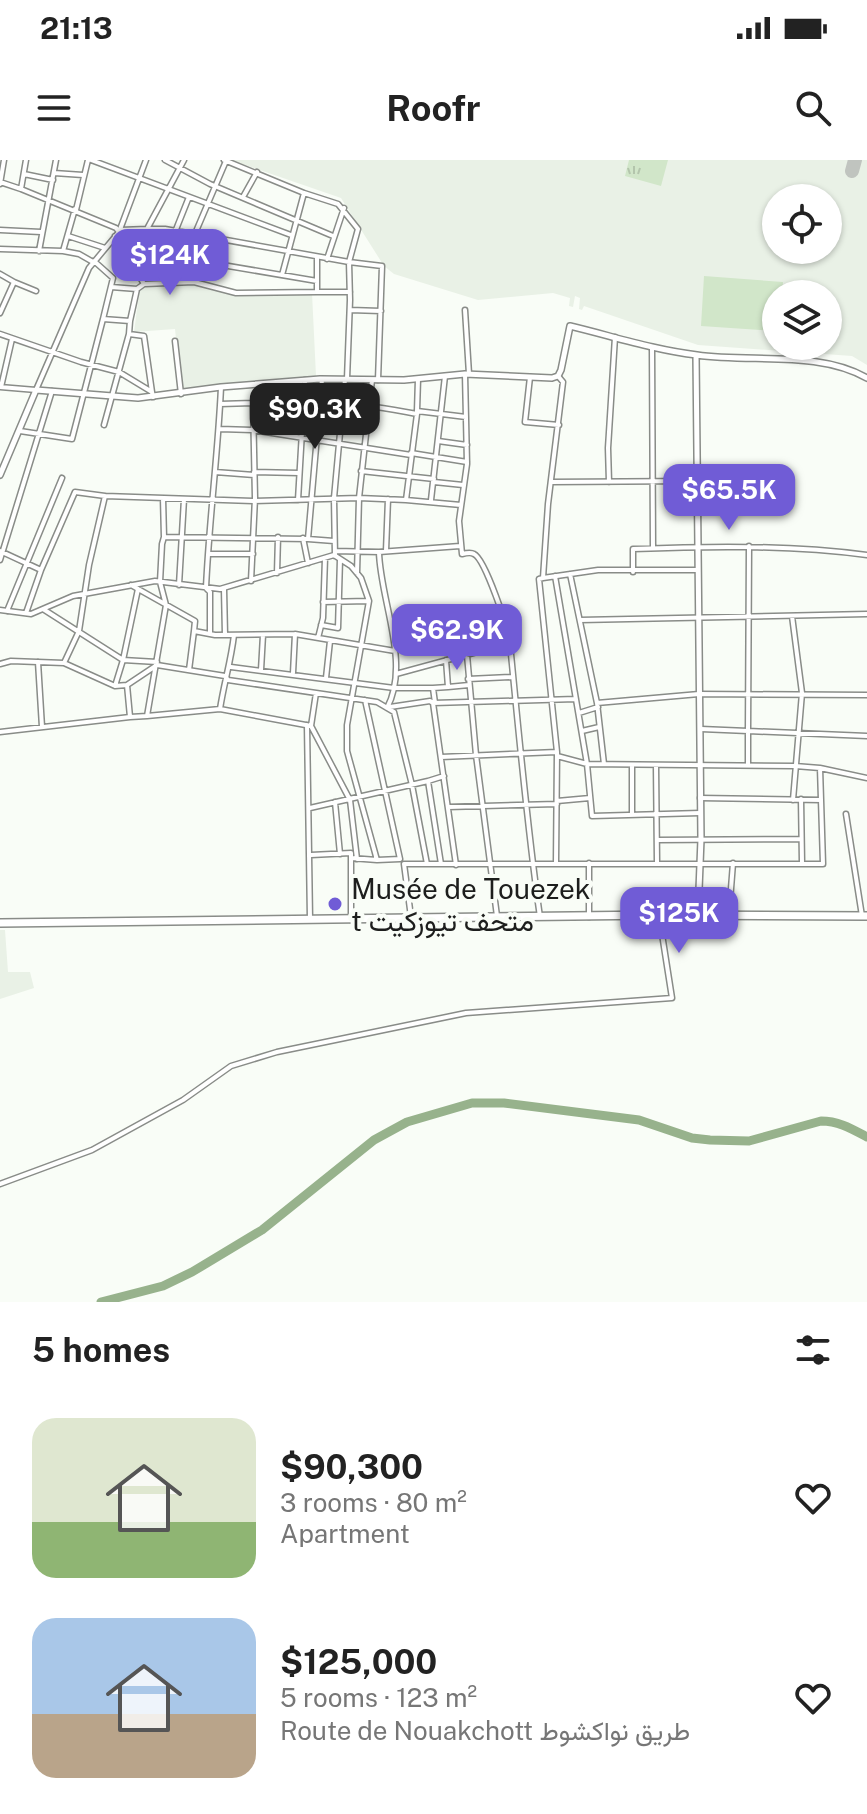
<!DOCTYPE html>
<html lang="en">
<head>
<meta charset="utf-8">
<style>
	:root { --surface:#fff; --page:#f2f2f2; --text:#222; --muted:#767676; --accent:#705cd6 }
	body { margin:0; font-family:"Public Sans",Vazirmatn,sans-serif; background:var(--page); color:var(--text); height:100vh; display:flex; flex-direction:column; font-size:30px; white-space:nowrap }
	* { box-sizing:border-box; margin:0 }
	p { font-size:26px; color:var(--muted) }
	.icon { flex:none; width:44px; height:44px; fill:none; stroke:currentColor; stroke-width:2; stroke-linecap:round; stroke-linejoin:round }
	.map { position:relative; height:1142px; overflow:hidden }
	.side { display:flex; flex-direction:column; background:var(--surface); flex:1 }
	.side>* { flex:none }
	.tools { position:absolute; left:762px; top:24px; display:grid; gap:16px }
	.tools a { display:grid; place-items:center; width:80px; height:80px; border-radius:50%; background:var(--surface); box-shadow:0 2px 6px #0004; font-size:40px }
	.price { position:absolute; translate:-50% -68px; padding:0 18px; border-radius:16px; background:var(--accent); color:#fff; font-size:26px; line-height:52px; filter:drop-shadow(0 2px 4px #0008) }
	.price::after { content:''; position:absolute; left:50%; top:48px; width:24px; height:18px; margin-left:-12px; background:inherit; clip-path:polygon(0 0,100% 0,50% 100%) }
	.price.current { background:#222; color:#fff }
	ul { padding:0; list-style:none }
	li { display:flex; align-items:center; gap:24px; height:200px; padding:0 32px }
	li span { display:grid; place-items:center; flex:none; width:224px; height:160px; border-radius:24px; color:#555 }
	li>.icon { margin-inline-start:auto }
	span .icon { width:96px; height:96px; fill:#fffc; stroke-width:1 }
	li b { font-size:34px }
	h2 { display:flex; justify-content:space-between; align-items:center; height:96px; padding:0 32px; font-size:34px }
	.status { display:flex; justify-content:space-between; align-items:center; height:56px; padding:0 40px; background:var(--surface); direction:ltr }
	.status svg { height:22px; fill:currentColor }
	header { display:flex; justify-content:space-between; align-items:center; height:104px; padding:0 32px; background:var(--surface); font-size:36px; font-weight:700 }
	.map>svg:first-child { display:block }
</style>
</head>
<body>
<div class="status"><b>21:13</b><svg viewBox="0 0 49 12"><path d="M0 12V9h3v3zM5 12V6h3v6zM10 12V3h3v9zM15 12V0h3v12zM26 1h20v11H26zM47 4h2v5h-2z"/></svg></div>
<header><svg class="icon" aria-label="menu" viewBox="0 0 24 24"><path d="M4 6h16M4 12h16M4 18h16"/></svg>Roofr<svg class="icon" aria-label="search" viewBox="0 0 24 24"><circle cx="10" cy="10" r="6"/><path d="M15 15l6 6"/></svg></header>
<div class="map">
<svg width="867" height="1142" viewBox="0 0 867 1142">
	<defs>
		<pattern id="grass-tufts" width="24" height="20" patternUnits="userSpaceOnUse" patternTransform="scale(2)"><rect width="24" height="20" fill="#d1e6c9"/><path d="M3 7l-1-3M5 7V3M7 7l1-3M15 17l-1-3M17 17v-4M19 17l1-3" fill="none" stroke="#b3c5ac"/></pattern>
	</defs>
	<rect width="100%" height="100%" fill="#f9fdf7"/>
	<path fill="#e9f1e6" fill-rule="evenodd" d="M231,0H867V205L852,196L698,185L584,146L582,150L579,149L580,138L575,136L573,147L569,146L570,138L553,133L478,140L394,114L384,106L341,38ZM776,38H828V90H776ZM776,134H828V186H776Z
		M197,125L246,136L312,133L316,216L181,229L175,169L134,172L140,127Z
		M0,770H5L8,812H30L34,828L0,839Z"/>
	<path fill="url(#grass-tufts)" d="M629,0H668L661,26L625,16Z"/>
	<path fill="#d1e6c9" d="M704,116L783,122L782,134H776V171L701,166Z"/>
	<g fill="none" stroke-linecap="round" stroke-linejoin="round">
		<path stroke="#97b28c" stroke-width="9" d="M101,1142L163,1126L192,1112L262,1070L374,980L407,962L472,943H504L639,960L692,978L710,980L749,981L821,961C839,961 852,969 867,977"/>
		<path stroke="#c0c4bf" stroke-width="14" d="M852,11L855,0"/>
		<defs>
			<path id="minor" d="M26,0L21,29L116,68L119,72
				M91,0L291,75
				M165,0L210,24L333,76
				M224,0L304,33L282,115
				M54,13L83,15
				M24,14L53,20
				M0,22L21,29
				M0,24L4,0
				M304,33L338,44L358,69L349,102L382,106L378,220
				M243,37L257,12
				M76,50L88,0
				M147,69H165L349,102L350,140L347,219
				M0,70L41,72
				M120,70L147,69L184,0
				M175,72L189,37
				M68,76L105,88
				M115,76L144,124L137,129
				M0,89L63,91L75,49
				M39,91L56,0
				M63,91L79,94L93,102
				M327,99L344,48
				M94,101L113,118L103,159L130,161L137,129L111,127
				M132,102L192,88
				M0,114L14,122L0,153
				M317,121V97
				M14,122L36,131
				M194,122V76L226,1
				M144,124L194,122L236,133L317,132V121L193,100
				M317,132H350
				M350,150L381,151
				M465,150L469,214
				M130,161L129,174L144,176L152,232
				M0,174L81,202L119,212L152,232L153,237
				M175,181L181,234
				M652,187L653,388
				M465,214L467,304L459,361L462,394C466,393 471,392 474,394C485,399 509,470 510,484C519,575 527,666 540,757
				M530,217L525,262L559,265
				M0,227L36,230L89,108L119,72L146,0
				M1,227L12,179
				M253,243C307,236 364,244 417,254L406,340L461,345
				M220,244L253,243L255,338L251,421
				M417,251L466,257
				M417,251L418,219
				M104,265L129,174
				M220,269L252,270L411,295
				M20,271L72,279L103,159
				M438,281L467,285
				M411,293L467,302
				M361,311L434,319
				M215,312L254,315
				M254,312L299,313
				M434,322L463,325
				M551,322L697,321
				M609,322L608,288L615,177
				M163,338L164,377
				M298,340L305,220
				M431,340L445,216
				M303,378L308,403
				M308,379L334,381
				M749,386L748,571L867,576
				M0,391L41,410L26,453
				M335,391L379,392L460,386
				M386,391L388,339
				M379,392C380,440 411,503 387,548
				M208,394H253
				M335,396L334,338L345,219
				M0,400L52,231
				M41,410L75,332L105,336
				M633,412V389C712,386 789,385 867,395
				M277,413L278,377
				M357,413L359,338L372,220
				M570,414L597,543L699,534L867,535
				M555,416L587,604L592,656L700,653
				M543,418L598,410H698
				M131,425L195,461L194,471L215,475L295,474L395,491
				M179,425L184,339
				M224,429L225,475
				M323,442L368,441
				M43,449L123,500L138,429
				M0,450L31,454L73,436L155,421L220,429L334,395L351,406L361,418L369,441L347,565V591L377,700L351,698V693L311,695
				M7,451L62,318
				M792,456L802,533L793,640
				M580,460L867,454
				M321,465L338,468L340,399
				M210,473V432L206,428C209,361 218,294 221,227
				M234,475C231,501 224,523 220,549L311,566L350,640L357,699
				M318,478L323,458L325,398
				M467,495L476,595L497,756
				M38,502L42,567
				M64,503L79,471L89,405L105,336L253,341L359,338L406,340
				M0,504L11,501L64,503L115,526L127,525L157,505L225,516L228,520L377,542L394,552L412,625L427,704H823L820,608
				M231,507L394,528H433L435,543
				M189,510L194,471
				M261,510L263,475
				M293,513L295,474
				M396,514L510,483
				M326,518L330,481
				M468,519L512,517
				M115,526L123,500L157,502
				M448,527L469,525
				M433,528L448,527L446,500
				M365,540L400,699L377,700
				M597,543L604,604
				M390,547L430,541L433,543
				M579,553L598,547
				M147,556L220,549
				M130,557L147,556L166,445L160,422L162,384L164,377L308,379L322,219
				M307,565L310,759
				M311,566L316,533
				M701,569L748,571V605
				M582,571L599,567
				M0,572L130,557L127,525
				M557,596L587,604L795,606L820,608L867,618
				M441,597L557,592
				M632,605V654
				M656,605L657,702
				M428,621L444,616
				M700,638L821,640
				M801,639L802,703
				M557,641L590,638
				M335,642L340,694
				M448,647L557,644
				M310,648L428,621L441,704
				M846,654L862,756
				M657,680L801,679
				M556,703L557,592L539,419L543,418L548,344L563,222L558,216
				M589,703V757
				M404,704L411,757
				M404,704H427
				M456,705L433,543L576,539
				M729,754L733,703
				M351,760V698
				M0,1024L92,990L183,940L231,906L277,892L466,853L672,838L659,755"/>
			<path id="tertiary" d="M696,195L701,679L698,755
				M0,315L36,230L138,238L221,227L320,219L404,220L465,214L552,218L558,216L561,210L570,166C612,176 654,190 697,195C752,203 818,190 867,218"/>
			<path id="trunk" d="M0,763L659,755L867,756"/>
		</defs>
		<use href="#minor" stroke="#898c88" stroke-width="7"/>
		<use href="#tertiary" stroke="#898c88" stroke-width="8"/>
		<use href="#trunk" stroke="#898c88" stroke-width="10"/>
		<use href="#minor" stroke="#fff" stroke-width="4"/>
		<use href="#tertiary" stroke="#fff" stroke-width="5"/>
		<use href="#trunk" stroke="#fff" stroke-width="7"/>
	</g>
	<circle fill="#705cd6" stroke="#f9fdf7" stroke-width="3" cx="335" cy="744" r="8"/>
	<g text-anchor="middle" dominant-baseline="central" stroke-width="8" stroke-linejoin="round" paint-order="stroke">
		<g font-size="28" fill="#1d1e1d" stroke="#f9fdf7" text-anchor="start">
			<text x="351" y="728">Musée de Touezek<tspan x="351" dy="32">t متحف تيوزكيت</tspan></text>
		</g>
	</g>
</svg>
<div class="tools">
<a><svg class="icon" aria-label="locate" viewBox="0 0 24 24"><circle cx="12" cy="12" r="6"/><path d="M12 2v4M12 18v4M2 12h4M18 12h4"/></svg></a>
<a><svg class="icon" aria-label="layers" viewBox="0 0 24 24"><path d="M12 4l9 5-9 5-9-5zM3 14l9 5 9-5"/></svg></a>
</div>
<b class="price" style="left:170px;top:137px">$124K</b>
<b class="price current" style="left:315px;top:291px">$90.3K</b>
<b class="price" style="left:729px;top:372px">$65.5K</b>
<b class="price" style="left:457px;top:512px">$62.9K</b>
<b class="price" style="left:679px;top:795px">$125K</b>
</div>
<section class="side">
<h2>5 homes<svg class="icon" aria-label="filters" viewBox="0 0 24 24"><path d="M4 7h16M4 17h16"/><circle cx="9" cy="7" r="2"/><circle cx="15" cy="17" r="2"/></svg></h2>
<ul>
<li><span style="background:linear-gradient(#dfe7d0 65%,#8fb573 0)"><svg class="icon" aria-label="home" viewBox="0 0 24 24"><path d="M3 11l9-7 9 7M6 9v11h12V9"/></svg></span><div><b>$90,300</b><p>3 rooms · 80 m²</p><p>Apartment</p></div><svg class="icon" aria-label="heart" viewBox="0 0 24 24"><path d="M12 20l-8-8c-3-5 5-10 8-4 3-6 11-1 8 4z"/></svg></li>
<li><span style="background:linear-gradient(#a9c7e8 60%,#b9a48a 0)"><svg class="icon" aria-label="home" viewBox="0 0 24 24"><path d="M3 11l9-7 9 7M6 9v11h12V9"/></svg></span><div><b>$125,000</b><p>5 rooms · 123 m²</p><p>Route de Nouakchott طريق نواكشوط</p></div><svg class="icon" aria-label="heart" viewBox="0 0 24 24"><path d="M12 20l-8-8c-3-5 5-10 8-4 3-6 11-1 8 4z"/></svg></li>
</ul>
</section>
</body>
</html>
